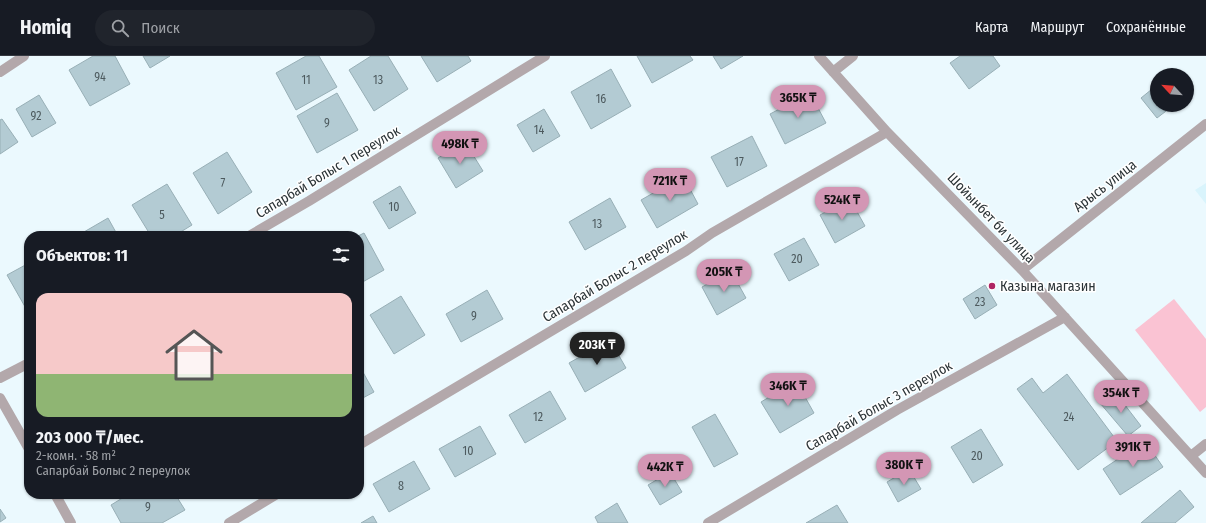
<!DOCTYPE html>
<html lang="ru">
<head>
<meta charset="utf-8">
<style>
	:root { --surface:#171b24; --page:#20242c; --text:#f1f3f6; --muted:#9ea1a6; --line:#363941; --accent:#d396b4 }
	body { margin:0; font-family:"Fira Sans Condensed",sans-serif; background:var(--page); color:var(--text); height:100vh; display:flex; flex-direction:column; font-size:15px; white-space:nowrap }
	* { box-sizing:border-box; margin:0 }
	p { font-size:13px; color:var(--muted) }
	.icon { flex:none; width:22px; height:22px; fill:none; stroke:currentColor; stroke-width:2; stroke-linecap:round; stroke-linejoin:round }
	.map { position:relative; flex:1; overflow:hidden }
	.details { position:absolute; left:24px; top:175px; width:340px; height:268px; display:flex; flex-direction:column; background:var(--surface); border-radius:16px; box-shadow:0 1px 3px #0004 }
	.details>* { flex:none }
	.needle { width:26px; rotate:296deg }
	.fabs { position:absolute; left:1150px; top:12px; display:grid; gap:8px }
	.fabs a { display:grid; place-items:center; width:44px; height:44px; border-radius:50%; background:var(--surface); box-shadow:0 1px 3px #0004; font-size:20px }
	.price { position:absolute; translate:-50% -34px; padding:0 9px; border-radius:14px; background:var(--accent); color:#111; font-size:13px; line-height:26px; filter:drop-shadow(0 1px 2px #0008) }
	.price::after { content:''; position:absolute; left:50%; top:24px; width:12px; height:9px; margin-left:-6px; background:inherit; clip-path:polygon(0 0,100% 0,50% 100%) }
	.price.current { background:#222; color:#fff }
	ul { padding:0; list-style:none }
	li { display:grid; align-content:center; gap:8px; height:212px; padding:0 12px }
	li span { display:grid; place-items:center; height:124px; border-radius:12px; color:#555 }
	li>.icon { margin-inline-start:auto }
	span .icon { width:72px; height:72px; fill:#fffc; stroke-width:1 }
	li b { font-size:17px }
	h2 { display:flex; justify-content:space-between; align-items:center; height:48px; padding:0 12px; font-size:17px }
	header { display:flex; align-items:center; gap:24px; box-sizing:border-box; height:56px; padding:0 20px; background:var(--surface); border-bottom:1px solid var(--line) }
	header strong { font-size:19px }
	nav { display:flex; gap:22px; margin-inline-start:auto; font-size:14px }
	.search { width:280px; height:36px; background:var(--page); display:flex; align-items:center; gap:10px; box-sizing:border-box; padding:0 14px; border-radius:22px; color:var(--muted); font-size:15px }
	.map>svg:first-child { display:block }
</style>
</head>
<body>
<header>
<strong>Homiq</strong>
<div class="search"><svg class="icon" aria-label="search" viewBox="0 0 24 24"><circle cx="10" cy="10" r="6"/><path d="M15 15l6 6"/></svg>Поиск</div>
<nav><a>Карта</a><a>Маршрут</a><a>Сохранённые</a></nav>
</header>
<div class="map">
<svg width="1206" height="467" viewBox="0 0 1206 467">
	<rect width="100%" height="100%" fill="#ebf9fe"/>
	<path fill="#d9f4fc" d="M1206,127V148L1195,134Z"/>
	<path fill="#fac3d3" d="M1174,243L1206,283V351L1200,356L1135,274Z"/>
	<path fill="#b3cbd3" stroke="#98afb6" d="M93,0H115L130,28L90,50L69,14Z
		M143,0H170L150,12Z
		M306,0H319L337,31L296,54L276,17Z
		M371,0H388L408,33L374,55L349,14Z
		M421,0H468L471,5L437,26Z
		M637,0H690L693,4L652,27Z
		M713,0H743L721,13Z
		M960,0H993L1000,10L969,33L950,7Z
		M611,13L631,50L591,73L571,36Z
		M1157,29V49H1174L1157,62L1141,42Z
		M337,37L358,74L317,97L297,60Z
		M810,37L826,67L785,88L770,58Z
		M39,39L56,67L32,81L16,53Z
		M544,53L560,80L533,96L517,69Z
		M2,63L18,86L0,98V64Z
		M752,80L767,110L727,131L711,101Z
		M465,86L483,115L456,132L438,102Z
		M227,96L252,136L218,158L193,117Z
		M683,120L698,148L657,172L641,144Z
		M167,128L192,169L174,180H151L132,149Z
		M400,130L416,157L389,173L373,146Z
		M610,142L626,171L585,194L569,166Z
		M850,143L865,170L835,187L820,159Z
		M108,162L118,180H77Z
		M364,177L384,214L359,228V180H358Z
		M804,182L819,209L789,225L774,198Z
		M29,207V255L28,256L7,219Z
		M731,215L746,242L717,259L702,231Z
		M985,229L997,249L975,263L963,243Z
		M487,234L503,263L461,286L446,258Z
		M401,240L425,279L394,298L370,259Z
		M610,284L626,312L585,336L569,307Z
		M359,309L374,336L359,344Z
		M1067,318L1117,385L1078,414L1017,333L1032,322L1043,337Z
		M796,325L814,357L780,377L761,346Z
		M550,335L566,363L525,387L509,359Z
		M1115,336L1141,370L1128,380L1100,347Z
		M715,358L738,398L714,411L692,371Z
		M480,370L496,398L455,421L439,393Z
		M981,373L1003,409L973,427L951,391Z
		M1145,385L1163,411L1120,439L1103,413Z
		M414,405L430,433L389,456L373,428Z
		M909,413L921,433L898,446L887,426Z
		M670,416L682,436L660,449L648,429Z
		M1180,434L1194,451L1175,467H1141Z
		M129,438H175L185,454L162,467H121L111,449Z
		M617,447L628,467H598L595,461Z
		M837,449L848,467H806Z
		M0,453L6,462L0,466Z
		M373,460L377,467H361Z"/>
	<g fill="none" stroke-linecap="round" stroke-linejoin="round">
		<path stroke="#b3a8ab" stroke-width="10" d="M819,0L887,76L1022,214L1206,417
			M0,16L24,0
			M833,16L853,0
			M249,180L309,145L545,0
			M1022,214L1206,68
			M0,322L29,307
			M0,342L29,393
			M359,389L686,195L712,177L887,76
			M1191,400L1206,388
			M55,438L71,467
			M229,467L277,438
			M708,467L897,354L1065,261"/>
	</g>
	<circle fill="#af2563" stroke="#fff" stroke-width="1.5" cx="992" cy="230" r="4"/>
	<g text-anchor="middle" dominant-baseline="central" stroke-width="3" stroke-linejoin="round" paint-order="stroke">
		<g font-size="12" fill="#4d5a5e">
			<text x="100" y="21">94</text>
			<text x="306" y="24">11</text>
			<text x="378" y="24">13</text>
			<text x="601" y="43">16</text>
			<text x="36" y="60">92</text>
			<text x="327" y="67">9</text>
			<text x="539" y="74">14</text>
			<text x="739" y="106">17</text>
			<text x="223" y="127">7</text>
			<text x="394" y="151">10</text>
			<text x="162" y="159">5</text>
			<text x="597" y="168">13</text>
			<text x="797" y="203">20</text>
			<text x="980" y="246">23</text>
			<text x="474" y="260">9</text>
			<text x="538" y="361">12</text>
			<text x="1069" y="361">24</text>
			<text x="468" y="395">10</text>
			<text x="977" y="400">20</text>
			<text x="401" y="430">8</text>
			<text x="148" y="451">9</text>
		</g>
		<g font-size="14" fill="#2b3437" stroke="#fff">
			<text transform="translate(328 116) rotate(-31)">Сапарбай Болыс 1 переулок</text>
			<text transform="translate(1105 130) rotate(-38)">Арысь улица</text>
			<text transform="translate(991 162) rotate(46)">Шойынбет би улица</text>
			<text transform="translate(615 220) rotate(-31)">Сапарбай Болыс 2 переулок</text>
			<text transform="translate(879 350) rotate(-30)">Сапарбай Болыс 3 переулок</text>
		</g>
		<g font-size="14" fill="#2b3437" stroke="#fff" text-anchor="start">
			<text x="1000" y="230">Казына магазин</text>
		</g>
	</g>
</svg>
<div class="fabs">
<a><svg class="needle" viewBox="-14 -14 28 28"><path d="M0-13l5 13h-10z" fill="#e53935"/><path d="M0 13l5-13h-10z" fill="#9ea1a6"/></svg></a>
</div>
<b class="price" style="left:798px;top:63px">365K ₸</b>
<b class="price" style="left:460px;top:109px">498K ₸</b>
<b class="price" style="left:670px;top:146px">721K ₸</b>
<b class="price" style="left:842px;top:165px">524K ₸</b>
<b class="price" style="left:724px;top:237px">205K ₸</b>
<b class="price current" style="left:597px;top:310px">203K ₸</b>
<b class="price" style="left:788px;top:351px">346K ₸</b>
<b class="price" style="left:1121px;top:358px">354K ₸</b>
<b class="price" style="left:1133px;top:412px">391K ₸</b>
<b class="price" style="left:904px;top:430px">380K ₸</b>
<b class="price" style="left:665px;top:432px">442K ₸</b>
<section class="details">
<h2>Объектов: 11<svg class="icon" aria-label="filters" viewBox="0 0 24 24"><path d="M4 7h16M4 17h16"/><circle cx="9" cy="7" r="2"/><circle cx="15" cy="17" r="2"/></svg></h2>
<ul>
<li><span style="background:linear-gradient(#f6c9c9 65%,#8fb573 0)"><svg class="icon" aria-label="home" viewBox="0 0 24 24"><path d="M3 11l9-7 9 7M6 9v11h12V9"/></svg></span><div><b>203 000 ₸/мес.</b><p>2-комн. · 58 m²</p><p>Сапарбай Болыс 2 переулок</p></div></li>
</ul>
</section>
</div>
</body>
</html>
